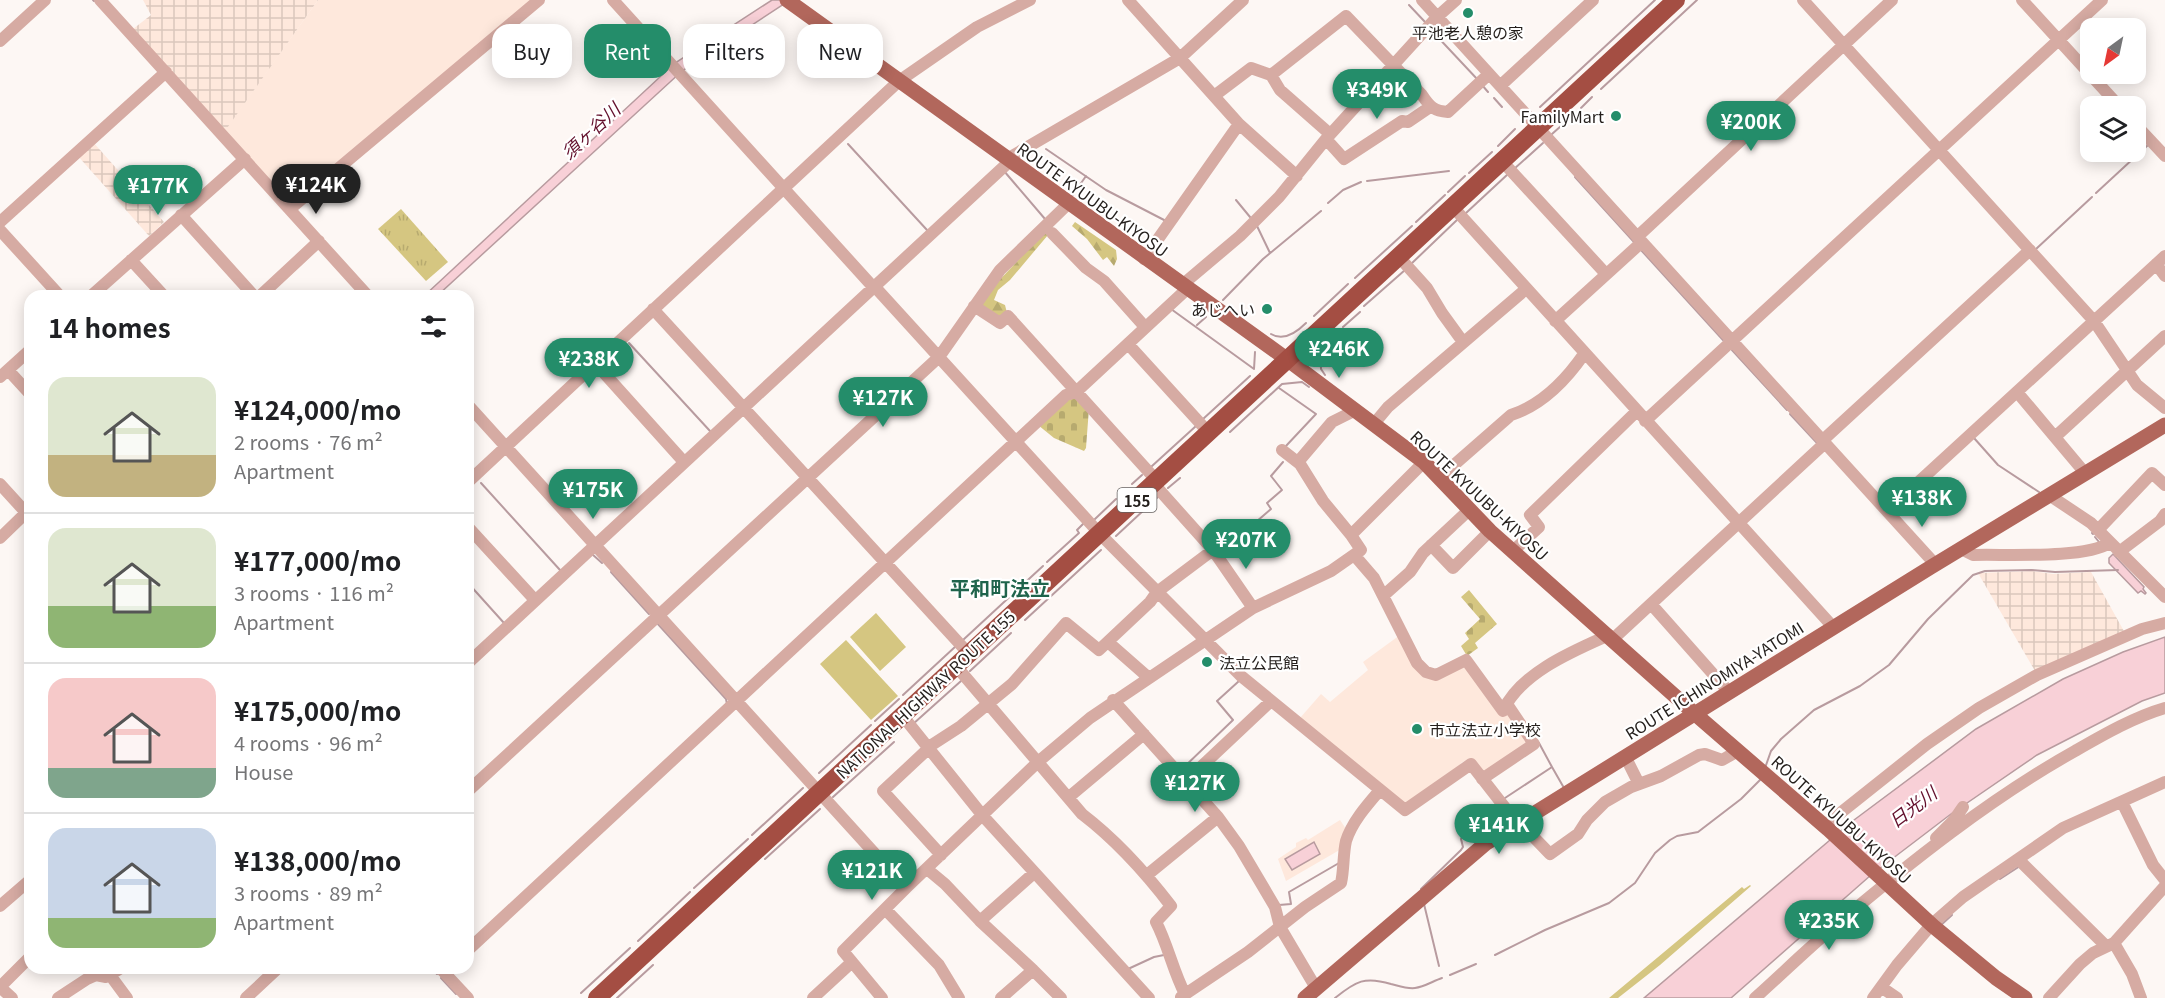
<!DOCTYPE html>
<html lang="en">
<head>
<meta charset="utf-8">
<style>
	:root { --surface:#fff; --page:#f2f2f2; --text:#202124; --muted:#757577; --line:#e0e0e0; --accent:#248d6a }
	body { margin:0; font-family:Georgia,"Noto Sans JP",serif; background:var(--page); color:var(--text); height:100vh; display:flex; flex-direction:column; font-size:22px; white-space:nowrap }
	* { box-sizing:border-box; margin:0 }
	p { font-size:20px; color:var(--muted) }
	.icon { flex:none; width:33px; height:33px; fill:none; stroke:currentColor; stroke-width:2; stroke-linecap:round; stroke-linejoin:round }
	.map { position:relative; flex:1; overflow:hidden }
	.panel { position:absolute; left:24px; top:290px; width:450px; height:684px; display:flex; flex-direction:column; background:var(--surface); border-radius:18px; box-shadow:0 3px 15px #0003 }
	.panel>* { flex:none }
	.top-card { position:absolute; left:492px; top:24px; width:570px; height:54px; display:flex; gap:12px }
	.needle { width:39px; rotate:213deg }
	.fabs { position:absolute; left:2080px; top:18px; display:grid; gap:12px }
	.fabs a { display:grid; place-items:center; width:66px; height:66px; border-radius:12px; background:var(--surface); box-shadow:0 3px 15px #0003; font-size:30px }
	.price { position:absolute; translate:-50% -51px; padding:0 14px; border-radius:21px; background:var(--accent); color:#fff; font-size:20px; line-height:39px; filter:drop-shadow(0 2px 3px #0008) }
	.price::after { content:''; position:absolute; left:50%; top:36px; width:18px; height:14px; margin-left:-9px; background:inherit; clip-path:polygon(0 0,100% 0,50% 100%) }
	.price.active { background:#222; color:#fff }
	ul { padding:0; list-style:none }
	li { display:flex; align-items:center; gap:18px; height:150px; padding:0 24px }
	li+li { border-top:2px solid var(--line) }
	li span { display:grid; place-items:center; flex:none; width:168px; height:120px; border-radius:18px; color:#555 }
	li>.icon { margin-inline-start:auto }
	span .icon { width:72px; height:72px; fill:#fffc; stroke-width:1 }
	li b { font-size:26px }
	h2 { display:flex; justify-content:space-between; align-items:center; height:72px; padding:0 24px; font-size:26px }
	.chip { padding:0 21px; border-radius:18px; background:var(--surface); box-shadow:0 3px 15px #0003; font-size:21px; line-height:54px }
	.chip.active { background:var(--accent); color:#fff }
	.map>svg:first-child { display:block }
</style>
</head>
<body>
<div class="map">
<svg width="2165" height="998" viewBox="0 0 2165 998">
	<defs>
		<pattern id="industrial-grid" width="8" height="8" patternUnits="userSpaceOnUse" patternTransform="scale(1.5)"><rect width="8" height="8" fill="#fee8dc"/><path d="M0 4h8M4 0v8" fill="none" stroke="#dac7bc"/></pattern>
		<pattern id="forest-firs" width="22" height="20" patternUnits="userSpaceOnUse" patternTransform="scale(1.5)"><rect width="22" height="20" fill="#d5c681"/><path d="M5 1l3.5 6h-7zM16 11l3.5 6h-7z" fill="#b7aa6f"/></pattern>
		<pattern id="cemetery-stones" width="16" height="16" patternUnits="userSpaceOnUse" patternTransform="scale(1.5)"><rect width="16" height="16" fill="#d5c681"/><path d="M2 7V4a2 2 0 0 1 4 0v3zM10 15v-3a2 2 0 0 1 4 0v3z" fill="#b7aa6f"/></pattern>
		<pattern id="park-tufts" width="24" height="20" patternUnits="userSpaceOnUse" patternTransform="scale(1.5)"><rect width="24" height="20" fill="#d5c681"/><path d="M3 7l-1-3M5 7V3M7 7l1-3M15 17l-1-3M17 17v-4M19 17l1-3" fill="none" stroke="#b7aa6f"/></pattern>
	</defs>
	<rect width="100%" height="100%" fill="#fdf7f4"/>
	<path fill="#fee8dc" d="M318,0H531L293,199H287L225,130Z
		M1400,635L1424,674L1463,664L1510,712L1529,740L1487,773L1481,772L1470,758L1461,763L1457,771L1411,803H1403L1300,718L1321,694L1330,702L1368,670L1363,662Z
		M1340,820L1348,832L1343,848L1286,881L1278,859L1296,847V843L1306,838L1308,840Z"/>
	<path fill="url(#industrial-grid)" d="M143,0H318L225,131L133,29L151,15Z
		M93,142L164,222L149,236L77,155Z
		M2032,571L2053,574L2091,572L2125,633L2035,671L1978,573Z"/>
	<path fill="#d5c681" d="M876,613L906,647L880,671L850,637Z
		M846,640L898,696L871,720L820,664Z
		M1750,885L1751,886L1660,965L1618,998H1609L1742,887L1744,889Z"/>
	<path fill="url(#forest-firs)" d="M1075,222L1116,250L1117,259L1114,266L1107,257L1103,260L1087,239L1072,226Z
		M1044,233L1048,235L1010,280L998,290L994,300L1005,305L1007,313L1000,320L979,307L989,291Z"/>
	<path fill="url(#cemetery-stones)" d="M1069,396H1076L1089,408L1086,448L1084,451L1054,438L1038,425Z
		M1469,590L1497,624L1475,643L1478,648L1467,656L1461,646L1469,639L1465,633L1480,619L1461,597Z"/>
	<path fill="url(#park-tufts)" d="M401,209L448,262L426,281L378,229Z"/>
	<path fill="#f8d0d7" stroke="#b89b9f" stroke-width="1.5" d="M772,0H790L682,71L438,295L424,296L675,63Z
		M2113,554L2144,587L2143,589L2146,593L2145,594L2141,591L2138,593L2109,563V558Z
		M2165,637V693L2142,701L2037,755L1951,814L1871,875L1731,998H1644L1850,823L1976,729L2063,679L2123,652Z
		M1314,842L1320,854L1292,870L1285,859Z"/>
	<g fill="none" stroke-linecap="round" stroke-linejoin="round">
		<path stroke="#b89b9f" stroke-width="2" d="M93,0L94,1
			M1409,5L1426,23
			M1433,32L1478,80
			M1482,85L1488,92
			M1601,89L1697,0
			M1494,98L1502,107
			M1540,107L1655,0
			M1581,108L1592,97
			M1552,134L1570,118
			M848,144L927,230
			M1498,146L1515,129
			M1046,149L1106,190L1166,221
			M1514,169L1543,143
			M1004,171L1045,219
			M1469,173L1492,152
			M1575,177L1634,242
			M1367,181L1449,171
			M1448,192L1465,176
			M2096,193L2148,145
			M1072,196L1086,176
			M1236,200L1250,217
			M1328,203L1343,190L1361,182
			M1466,213L1508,174
			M1416,222L1445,195
			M1257,226L1270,253
			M2036,249L2092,197
			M1641,250L1723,340
			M1410,265L1458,219
			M1355,278L1412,226
			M1223,300L1263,259L1321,211
			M1364,306L1405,270
			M1171,309L1254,369
			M1314,316L1348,284
			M1197,325L1206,317
			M1343,327L1360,312
			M1271,334C1284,342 1297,332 1306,323
			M629,343L710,431
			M1732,350L1787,410
			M1254,369L1255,352
			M1325,375L1321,369L1320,352L1340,331
			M1279,388L1316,414L1285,447
			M1790,414L1817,443
			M1203,419L1250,376
			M1230,432L1282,384L1302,382L1309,387
			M1974,438L1998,465L2039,492
			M1152,466L1196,426
			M481,483L560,570
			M1132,484L1142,475
			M1168,488L1180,478
			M1095,519L1116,499
			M2092,533L2093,534
			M1116,536L1159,496
			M2095,537L2099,542
			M1220,553L1271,509L1267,503L1282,490L1271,476L1283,462
			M592,554L602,563
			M1047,562L1079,533L1077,530L1084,523
			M611,572L649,614
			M468,583L504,623
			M1025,620L1101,550
			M657,623L726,699L727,704
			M963,640L1043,566
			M970,671L1011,633
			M903,695L956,646
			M875,721L899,699
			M913,724L961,681
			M1552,767L1564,788
			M1765,768L1771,751L1781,739L1814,710L1860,686L1889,665L1928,619L1973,575L1985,571L2032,570L2055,572L2118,570
			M1182,769L1233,720L1217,701L1239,681
			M819,773L871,725
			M833,797L894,742
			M1505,798L1552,767L1539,743
			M1468,832L1480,821L1489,830L1506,814
			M752,835L803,788
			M765,859L820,809
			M2000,879L2020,866
			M694,888L748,839
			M1421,889L1461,850L1463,847L1461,839L1465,835
			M1424,904L1439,966
			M1279,905L1291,904L1289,892L1339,863
			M1941,925L1952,915
			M638,941L690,892
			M1495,955L1545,930L1609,903L1635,883L1655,853L1670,840L1677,836L1698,832L1741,799L1761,779
			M431,968L437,974
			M1128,969L1154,957L1164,955
			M1450,975L1476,964
			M441,978L456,994
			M581,993L630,948
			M617,998L653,965
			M1335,998C1356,981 1365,976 1391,984C1399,986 1407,989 1415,988C1424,987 1433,981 1442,978"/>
		<path stroke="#d6aba3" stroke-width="12" d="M100,0L368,296
			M613,0L874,288
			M1128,0L1239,124L1297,176
			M1422,0L1935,564
			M1803,0L2094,321L2137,385L2165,408
			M2022,0L2119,106
			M0,41L45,0
			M1271,75L1280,90L1330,134
			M1500,86L1593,0
			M1214,96L1251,68L1271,75L1346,16L1422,95C1430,107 1434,111 1448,112L1489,74
			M2136,125L2165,156
			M1326,139L1344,159L1402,121L1408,122L1430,107
			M1007,159L1180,58L1243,0
			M1502,161L1606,274
			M1453,207L1834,628
			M290,209L539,0
			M181,215L254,296
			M0,222L166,72
			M0,230L60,296
			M1052,233L1086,268L1104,281L1145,327
			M1637,237L1892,0
			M1399,257L1427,288L1442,313L1463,342
			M1144,259L1239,124
			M131,260L164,296
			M2156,264L2165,276
			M1182,285L1240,236L1279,197L1326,139L1437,17L1456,0
			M875,287L1100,534L1241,676L1405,810L1471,764L1517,823
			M91,296L245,159
			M260,296L319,241
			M974,306L1000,323L1008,316L1157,481
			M653,309L969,654
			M1555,321L1642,242
			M1128,344L1209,433
			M595,363L684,462
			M8,370L30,394
			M0,377L30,350
			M2017,392L2085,473
			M468,405L906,888
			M1645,421L2102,0
			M1373,425L1388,407L1526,289
			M2055,437L2165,336
			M1823,440L2030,250
			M1282,450L1300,464L1323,501L1351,535
			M1298,462L1332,422L1354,411
			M1439,478L1511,415C1542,405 1566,380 1584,354
			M468,482L899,81L977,27L1030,0
			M0,484L30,517
			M1154,484L1213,550L1253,608
			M2049,495L2091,523L2165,597
			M1887,511L2165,256
			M468,527L535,600
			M2098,530L2152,473L2165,485
			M0,538L30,509
			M1431,545L1453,568L1490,531
			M1961,549L1973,555C2007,554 2083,559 2110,543
			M1513,551L1539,527L1530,515L1637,411
			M2119,552L2160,521L2165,514
			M1355,556L1374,578L1417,663L1426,672L1436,675L1466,660L1503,711C1520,673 1573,651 1609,635
			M1383,596L1410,572L1423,553L1469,510
			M1651,604L1729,692
			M1613,639L1825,443
			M1108,642L1149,678
			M468,663L1010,161
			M956,666L1082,814C1116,840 1145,872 1171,906L1156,922C1168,945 1173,971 1185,994
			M1113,700L1218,817L1239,846L1275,907L1280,927L1316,988
			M902,715L983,816L1149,998
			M927,748L961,726L1012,684L1066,623L1099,650L1150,602L1157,592L1213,550
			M928,749L883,791L941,855
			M1625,756L1639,784
			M1482,779L1534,744L1507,704
			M1186,781L1271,701
			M468,791L939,357L1000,270L1069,203
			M1069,797L1144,734
			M2122,802L2153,865L2165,880
			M1519,822L1550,854L1578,834L1587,820L1605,802L1631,787L1661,776L1699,755L1705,754L1722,760L1738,751
			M1824,826L1927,744L1979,708L2037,675L2142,629L2165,623
			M1936,838L1954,820L1963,807
			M2019,860L2106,946
			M927,869L945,884L980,921
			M1147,875L1218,817
			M0,906L30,880
			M885,909L939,965L959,998
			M2114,943L2132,974L2141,998
			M468,950L1066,395L1076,392L1187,289
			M121,968L110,975L127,998
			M440,968L468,998
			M1033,970L1061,998
			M0,987L30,957
			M0,987L12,998
			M1881,987L1897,998
			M1181,997L1248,952L1305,907L1341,883C1344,870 1343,854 1346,841C1352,822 1367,805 1380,790
			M58,998L87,979L96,975L106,977L110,975
			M246,998L278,968
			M813,998L852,962
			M882,998L843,951L906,888L1039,761L1090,718L1253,608L1331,571L1361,550L1351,535L1424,462
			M1001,998L1033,970L980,921L1034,873
			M1755,998C1782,974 1808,948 1836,925C1909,863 1991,798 2075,751C2103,735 2134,717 2165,708
			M1873,998L1897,965L1932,924L1963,897L2063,828L2165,782
			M2049,998L2080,964L2093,953L2114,943L2165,886"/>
		<path stroke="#b2675c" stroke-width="15" d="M787,0L1288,360L1424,462L1490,531L1694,713L1828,829L1933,926L1996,978L2025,998
			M1305,998L1485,844L1931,567L2165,425"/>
		<path stroke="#a44e43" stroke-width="18" d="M597,998L1676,0"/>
	</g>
	<g fill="#248d6a" stroke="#fff" stroke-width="2">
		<circle cx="1468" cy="13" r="6"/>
		<circle cx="1616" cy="116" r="6"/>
		<circle cx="1267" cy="309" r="6"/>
		<circle cx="1207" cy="662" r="6"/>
		<circle cx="1417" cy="729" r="6"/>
	</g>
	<g text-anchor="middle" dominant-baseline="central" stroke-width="4.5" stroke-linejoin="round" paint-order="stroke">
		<rect fill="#fff" stroke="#666260" stroke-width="1.5" x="1117.5" y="488" width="39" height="24" rx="4.5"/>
		<g font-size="15" font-weight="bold" fill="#241f1c">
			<text x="1137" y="500">155</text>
		</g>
		<g font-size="16" fill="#241f1c" stroke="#fff" text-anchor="end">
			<text x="1468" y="32" text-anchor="middle">平池老人憩の家</text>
			<text x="1604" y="116">FamilyMart</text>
			<text x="1255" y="309">あじへい</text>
			<text x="1219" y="662" text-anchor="start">法立公民館</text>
			<text x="1429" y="729" text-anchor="start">市立法立小学校</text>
		</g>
		<g font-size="16" fill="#241f1c" stroke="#fff">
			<text transform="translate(1093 199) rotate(36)">ROUTE KYUUBU-KIYOSU</text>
			<text transform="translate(1480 495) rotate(43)">ROUTE KYUUBU-KIYOSU</text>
			<text transform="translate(1714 680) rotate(-32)">ROUTE ICHINOMIYA-YATOMI</text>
			<text transform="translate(925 694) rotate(-43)">NATIONAL HIGHWAY ROUTE 155</text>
			<text transform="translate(1842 819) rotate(42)">ROUTE KYUUBU-KIYOSU</text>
		</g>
		<g font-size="18" font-style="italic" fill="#620e2b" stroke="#fff">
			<text transform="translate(590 130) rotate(-43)">須ヶ谷川</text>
			<text transform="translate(1912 806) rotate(-37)">日光川</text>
		</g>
		<g font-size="20" font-weight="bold" fill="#1f644c" stroke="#fff">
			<text x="1000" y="587">平和町法立</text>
		</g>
	</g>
</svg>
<div class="fabs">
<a><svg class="needle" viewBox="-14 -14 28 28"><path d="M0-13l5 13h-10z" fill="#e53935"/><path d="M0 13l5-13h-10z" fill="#757577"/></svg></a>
<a><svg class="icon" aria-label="layers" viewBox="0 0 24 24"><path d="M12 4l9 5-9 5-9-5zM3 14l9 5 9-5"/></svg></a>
</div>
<b class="price" style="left:1377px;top:120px">¥349K</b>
<b class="price" style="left:1751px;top:152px">¥200K</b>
<b class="price active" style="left:316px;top:215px">¥124K</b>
<b class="price" style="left:158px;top:216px">¥177K</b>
<b class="price" style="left:1339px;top:379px">¥246K</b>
<b class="price" style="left:589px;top:389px">¥238K</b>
<b class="price" style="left:883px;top:428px">¥127K</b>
<b class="price" style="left:593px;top:520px">¥175K</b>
<b class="price" style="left:1922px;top:528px">¥138K</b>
<b class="price" style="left:1246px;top:570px">¥207K</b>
<b class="price" style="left:1195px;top:813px">¥127K</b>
<b class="price" style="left:1499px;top:855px">¥141K</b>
<b class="price" style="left:872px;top:901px">¥121K</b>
<b class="price" style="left:1829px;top:951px">¥235K</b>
<div class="top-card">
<a class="chip">Buy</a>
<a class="chip active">Rent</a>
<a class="chip">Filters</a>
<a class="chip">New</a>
</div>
<section class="panel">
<h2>14 homes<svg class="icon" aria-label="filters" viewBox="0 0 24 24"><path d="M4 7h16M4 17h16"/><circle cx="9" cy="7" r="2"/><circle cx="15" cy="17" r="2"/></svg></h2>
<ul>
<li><span style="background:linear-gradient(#dfe7d0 65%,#c2b280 0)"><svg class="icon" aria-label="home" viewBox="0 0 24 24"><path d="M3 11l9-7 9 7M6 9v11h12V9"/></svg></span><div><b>¥124,000/mo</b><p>2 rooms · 76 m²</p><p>Apartment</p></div></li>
<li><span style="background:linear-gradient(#dfe7d0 65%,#8fb573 0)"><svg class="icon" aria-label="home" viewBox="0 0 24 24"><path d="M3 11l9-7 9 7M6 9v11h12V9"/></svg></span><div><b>¥177,000/mo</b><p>3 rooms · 116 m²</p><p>Apartment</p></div></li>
<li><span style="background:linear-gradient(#f6c9c9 75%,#7fa58c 0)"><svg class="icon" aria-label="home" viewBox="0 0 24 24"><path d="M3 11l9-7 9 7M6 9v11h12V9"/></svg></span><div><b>¥175,000/mo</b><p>4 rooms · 96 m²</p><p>House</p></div></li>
<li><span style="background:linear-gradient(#c9d6e8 75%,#8fb573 0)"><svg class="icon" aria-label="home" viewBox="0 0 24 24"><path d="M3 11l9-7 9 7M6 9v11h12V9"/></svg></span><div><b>¥138,000/mo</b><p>3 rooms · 89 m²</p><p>Apartment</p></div></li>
</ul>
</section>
</div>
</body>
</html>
